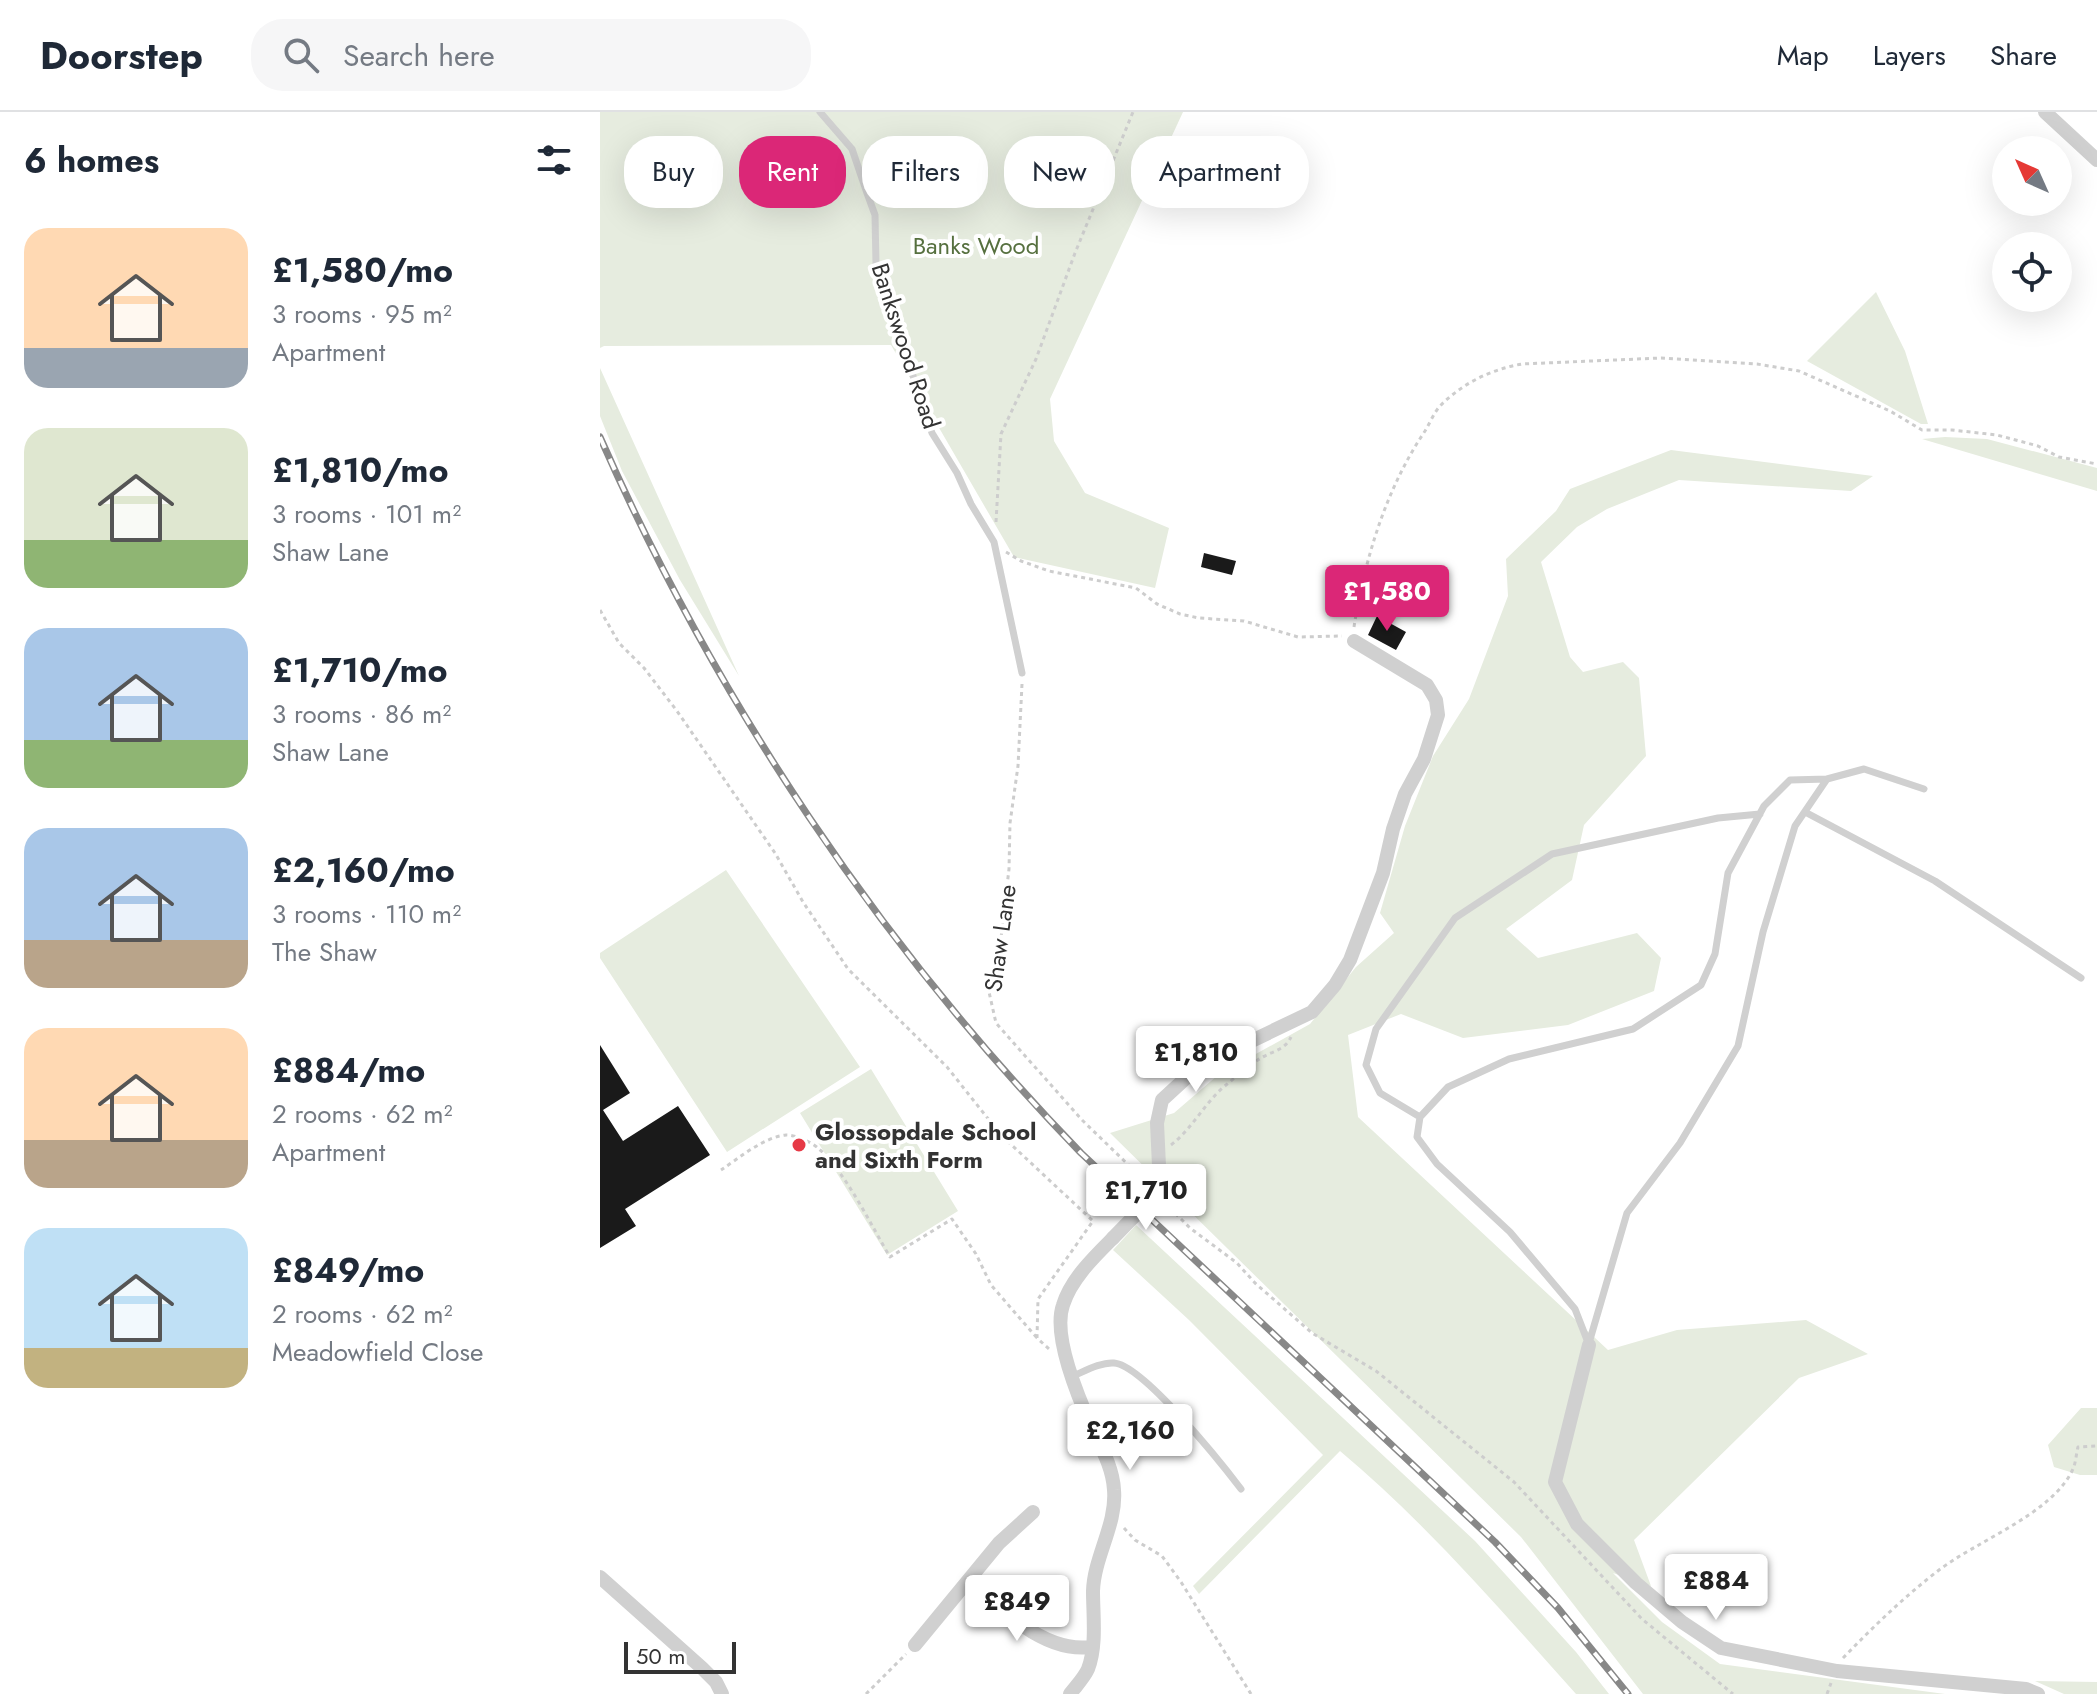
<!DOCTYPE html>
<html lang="en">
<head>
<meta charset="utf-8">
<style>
	:root { --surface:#fff; --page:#f6f6f7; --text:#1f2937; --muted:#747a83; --line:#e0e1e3; --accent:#db2777 }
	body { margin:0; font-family:Jost,sans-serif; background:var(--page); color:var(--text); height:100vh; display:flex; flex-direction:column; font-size:30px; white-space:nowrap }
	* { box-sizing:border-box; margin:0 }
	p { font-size:26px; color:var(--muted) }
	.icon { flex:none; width:44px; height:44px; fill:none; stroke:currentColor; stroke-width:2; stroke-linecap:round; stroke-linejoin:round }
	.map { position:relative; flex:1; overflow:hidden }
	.side { display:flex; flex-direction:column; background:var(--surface); width:600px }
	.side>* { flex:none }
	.guide { position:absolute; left:24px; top:24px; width:760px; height:72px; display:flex; gap:16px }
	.needle { width:52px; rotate:315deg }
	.controls { position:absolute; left:1392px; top:24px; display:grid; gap:16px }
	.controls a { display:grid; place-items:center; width:80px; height:80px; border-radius:50%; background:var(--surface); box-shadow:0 8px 32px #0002; font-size:40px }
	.scale { position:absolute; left:24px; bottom:20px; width:112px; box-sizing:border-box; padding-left:8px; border:4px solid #333; border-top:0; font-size:22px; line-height:28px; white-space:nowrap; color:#333; -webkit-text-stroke:6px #fff; paint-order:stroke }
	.price { position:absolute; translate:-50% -68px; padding:0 18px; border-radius:8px; background:#fff; color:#222; font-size:26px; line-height:52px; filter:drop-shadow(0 2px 4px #0008) }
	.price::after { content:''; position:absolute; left:50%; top:48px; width:24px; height:18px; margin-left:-12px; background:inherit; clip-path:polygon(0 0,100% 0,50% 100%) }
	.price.current { background:var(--accent); color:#fff }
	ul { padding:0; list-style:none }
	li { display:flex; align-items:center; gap:24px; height:200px; padding:0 24px }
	li span { display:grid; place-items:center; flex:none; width:224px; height:160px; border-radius:24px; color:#555 }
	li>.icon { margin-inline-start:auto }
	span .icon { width:96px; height:96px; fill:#fffc; stroke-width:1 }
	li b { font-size:34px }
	h2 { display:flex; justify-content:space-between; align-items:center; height:96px; padding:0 24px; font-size:34px }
	.tag { padding:0 28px; border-radius:32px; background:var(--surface); box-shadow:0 8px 32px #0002; font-size:28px; line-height:72px }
	.tag.current { background:var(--accent); color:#fff }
	header { display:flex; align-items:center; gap:48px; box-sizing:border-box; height:112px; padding:0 40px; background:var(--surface); border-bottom:2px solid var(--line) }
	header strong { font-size:38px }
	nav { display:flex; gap:44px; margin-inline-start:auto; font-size:28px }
	.search { width:560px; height:72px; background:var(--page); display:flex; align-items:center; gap:20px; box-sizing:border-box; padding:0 28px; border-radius:32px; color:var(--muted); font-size:30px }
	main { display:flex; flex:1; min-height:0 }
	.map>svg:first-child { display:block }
</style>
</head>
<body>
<header>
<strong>Doorstep</strong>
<div class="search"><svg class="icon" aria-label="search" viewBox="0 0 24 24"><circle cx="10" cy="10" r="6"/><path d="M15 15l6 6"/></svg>Search here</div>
<nav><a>Map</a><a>Layers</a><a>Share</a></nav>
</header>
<main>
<section class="side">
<h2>6 homes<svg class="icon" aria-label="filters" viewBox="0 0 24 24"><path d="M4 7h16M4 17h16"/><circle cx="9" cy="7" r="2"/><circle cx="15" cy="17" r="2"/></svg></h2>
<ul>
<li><span style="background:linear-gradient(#ffd9b3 75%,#9aa5b1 0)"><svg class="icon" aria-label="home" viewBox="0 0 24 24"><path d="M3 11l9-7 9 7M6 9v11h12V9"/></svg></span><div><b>£1,580/mo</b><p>3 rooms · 95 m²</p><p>Apartment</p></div></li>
<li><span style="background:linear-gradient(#dfe7d0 70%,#8fb573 0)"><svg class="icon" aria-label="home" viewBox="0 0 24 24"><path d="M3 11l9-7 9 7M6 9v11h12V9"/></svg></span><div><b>£1,810/mo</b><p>3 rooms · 101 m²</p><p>Shaw Lane</p></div></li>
<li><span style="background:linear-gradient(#a9c7e8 70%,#8fb573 0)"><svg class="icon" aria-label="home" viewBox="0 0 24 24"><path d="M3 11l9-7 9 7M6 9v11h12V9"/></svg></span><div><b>£1,710/mo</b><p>3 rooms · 86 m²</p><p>Shaw Lane</p></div></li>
<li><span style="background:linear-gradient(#a9c7e8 70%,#b9a48a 0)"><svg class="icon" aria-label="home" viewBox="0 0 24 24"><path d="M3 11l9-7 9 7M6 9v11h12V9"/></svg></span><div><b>£2,160/mo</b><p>3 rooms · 110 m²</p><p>The Shaw</p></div></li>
<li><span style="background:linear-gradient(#ffd9b3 70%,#b9a48a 0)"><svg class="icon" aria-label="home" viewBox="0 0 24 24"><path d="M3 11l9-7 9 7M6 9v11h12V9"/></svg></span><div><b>£884/mo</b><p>2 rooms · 62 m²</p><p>Apartment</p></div></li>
<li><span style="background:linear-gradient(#bfe0f5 75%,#c2b280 0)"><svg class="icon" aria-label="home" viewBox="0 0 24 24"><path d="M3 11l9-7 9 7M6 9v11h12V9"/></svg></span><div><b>£849/mo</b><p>2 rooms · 62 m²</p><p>Meadowfield Close</p></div></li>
</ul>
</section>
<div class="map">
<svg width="1497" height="1582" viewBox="0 0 1497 1582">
	<rect width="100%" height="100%" fill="#fff"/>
	<path fill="#e6ecdf" d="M0,0H583L450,287L454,329L485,381L569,416L555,476L414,445L291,233L4,234L0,236Z
		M1276,180L1305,239L1328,312H1321L1207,249Z
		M0,256L139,564L80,468L22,359L0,304Z
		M1345,325L1387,327L1497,356V379L1322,327Z
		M1071,338L1273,364L1251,379L1079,368L1007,397L977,415L941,450L970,545L983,560L1023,550L1039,566L1046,644L984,713L972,768L906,817L938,846L1037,821L1061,846L1054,879L968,913L863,926L801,902L748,923L758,1005L1008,1238L1077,1218L1206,1208L1268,1242L1199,1266L1034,1428L1051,1474L1013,1461L1062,1510L1120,1552L1345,1582H1043L921,1425L510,1021L574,1001L618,963L710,912L756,855L794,821L780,801L805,714L833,644L869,587L908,484L906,447L956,399L970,377Z
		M126,758L260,955L127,1040L0,846V841Z
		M271,957L358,1099L287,1143L200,1001Z
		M536,1113L875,1429L976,1540L1009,1582H976C901,1498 826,1411 740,1339L599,1482L593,1474L723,1343L589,1208L513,1138Z
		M1481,1296H1497V1363H1480L1454,1355L1448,1333Z
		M1435,1569L1497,1570V1582H1464Z"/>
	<path fill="#1a1a1a" d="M604,441L636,449L632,463L601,455Z
		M777,504L806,520L796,538L768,523Z
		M0,933L30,981L3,998L23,1029L78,994L110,1043L25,1097L36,1114L0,1136Z"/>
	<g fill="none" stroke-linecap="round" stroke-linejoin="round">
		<path stroke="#cdcdcd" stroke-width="3" stroke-dasharray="4 4" stroke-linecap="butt" d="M396,410L401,322L436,247L475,141L533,0
			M406,440L421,449L449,459L536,476L557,492L580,502L599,506L644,509L698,525L742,524
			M0,498L19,531L44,556L77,599L175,741L203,790L248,857L347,955L401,1023L493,1109L438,1187L437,1226L449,1237
			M754,515C765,446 786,377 825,319C830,311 834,300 841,293C863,271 892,257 922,252L1061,246L1157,252L1199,259L1290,299L1322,318H1352L1397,323L1438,334L1459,345L1497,352
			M422,572L418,654L410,711L409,757L399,843L389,880L396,911L482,1008L543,1067
			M571,1033C593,1016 605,990 626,973C637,964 650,952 661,946C673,939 685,938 691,925
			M121,1058C139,1046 164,1025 186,1023C196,1023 212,1030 219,1037C246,1061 271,1113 290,1145L352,1107L376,1142L391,1173L437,1226
			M564,1090L590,1116L637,1151L655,1171L712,1221L776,1259L914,1370L1042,1507L1133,1582
			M524,1416L535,1428L562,1444L581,1470L651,1582
			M1243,1546C1274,1514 1304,1485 1339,1458C1377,1429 1451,1402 1472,1359C1476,1352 1476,1342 1478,1335L1497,1334
			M266,1582L306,1542
			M1227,1582L1231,1571"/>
		<path stroke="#d0d0d0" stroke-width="7" d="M220,0L252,37L267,81L275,103L276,152L332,321L357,361L371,392L394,430L422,561
			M1205,700L1335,769L1481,866
			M820,1005L780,981L766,953L776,917L855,806L952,742L1118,706L1160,702
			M989,1231L1027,1101L1080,1031L1138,934L1163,820L1195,714L1227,667L1264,657L1324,677
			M989,1233L975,1197L910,1120L837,1052L817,1025L820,1005L848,975L909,947L1033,917L1101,873L1115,842L1128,761L1164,694L1190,668L1227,667
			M473,1264C485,1259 501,1250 514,1251C543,1253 622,1352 641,1377"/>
		<path stroke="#d0d0d0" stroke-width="14" d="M1445,0L1497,48
			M551,1087L559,1054L557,1011L562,988L587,965L618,945L712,900L735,873L750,848L783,761L793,717L805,682L824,647L838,603L836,588L827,573L754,529
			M989,1233L955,1370L977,1412L1036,1471L1082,1510L1121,1536L1237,1559L1426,1577L1438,1582
			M0,1465L102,1556L116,1570L122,1582
			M371,1465C399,1498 445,1541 491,1535
			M315,1533L399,1431L433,1400
			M470,1582C476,1574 484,1566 488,1557C497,1534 493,1503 493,1479C494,1445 517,1412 514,1378C513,1356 501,1335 492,1316C479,1287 452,1224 463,1193C471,1167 494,1145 513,1126"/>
		<defs>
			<path id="rail" d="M0,325C116,589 280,834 481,1041L895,1430L958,1496L1028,1582"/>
		</defs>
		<use href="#rail" stroke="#888" stroke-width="7"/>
		<use href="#rail" stroke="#fff" stroke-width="4" stroke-dasharray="12" stroke-linecap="butt"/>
		<path stroke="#d0d0d0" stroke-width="14" d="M513,1126L551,1087"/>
	</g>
	<circle fill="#e63946" stroke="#fff" stroke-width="3" cx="199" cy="1033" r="8"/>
	<g text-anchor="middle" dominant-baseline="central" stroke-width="8" stroke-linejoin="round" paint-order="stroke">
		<g font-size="24" fill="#56703f" stroke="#fff">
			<text x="376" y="133">Banks Wood</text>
		</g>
		<g font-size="24" fill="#333" stroke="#fff">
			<text transform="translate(306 234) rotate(72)">Bankswood Road</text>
			<text transform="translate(400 826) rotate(-82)">Shaw Lane</text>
		</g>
		<g font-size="24" font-weight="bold" fill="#333" stroke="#fff" text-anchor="start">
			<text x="215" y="1019">Glossopdale School<tspan x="215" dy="28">and Sixth Form</tspan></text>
		</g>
	</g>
</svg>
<div class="controls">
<a><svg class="needle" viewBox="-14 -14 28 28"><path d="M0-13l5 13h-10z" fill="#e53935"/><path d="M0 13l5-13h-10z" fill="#747a83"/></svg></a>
<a><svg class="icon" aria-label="locate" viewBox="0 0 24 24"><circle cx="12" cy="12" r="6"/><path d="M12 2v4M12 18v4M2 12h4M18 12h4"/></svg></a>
</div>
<div class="scale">50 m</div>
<b class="price current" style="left:787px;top:521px">£1,580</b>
<b class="price" style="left:596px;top:982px">£1,810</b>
<b class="price" style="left:546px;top:1120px">£1,710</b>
<b class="price" style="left:530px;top:1360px">£2,160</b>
<b class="price" style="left:1116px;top:1510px">£884</b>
<b class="price" style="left:417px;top:1531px">£849</b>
<div class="guide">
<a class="tag">Buy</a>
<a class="tag current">Rent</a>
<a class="tag">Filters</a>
<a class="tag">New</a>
<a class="tag">Apartment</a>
</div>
</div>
</main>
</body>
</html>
